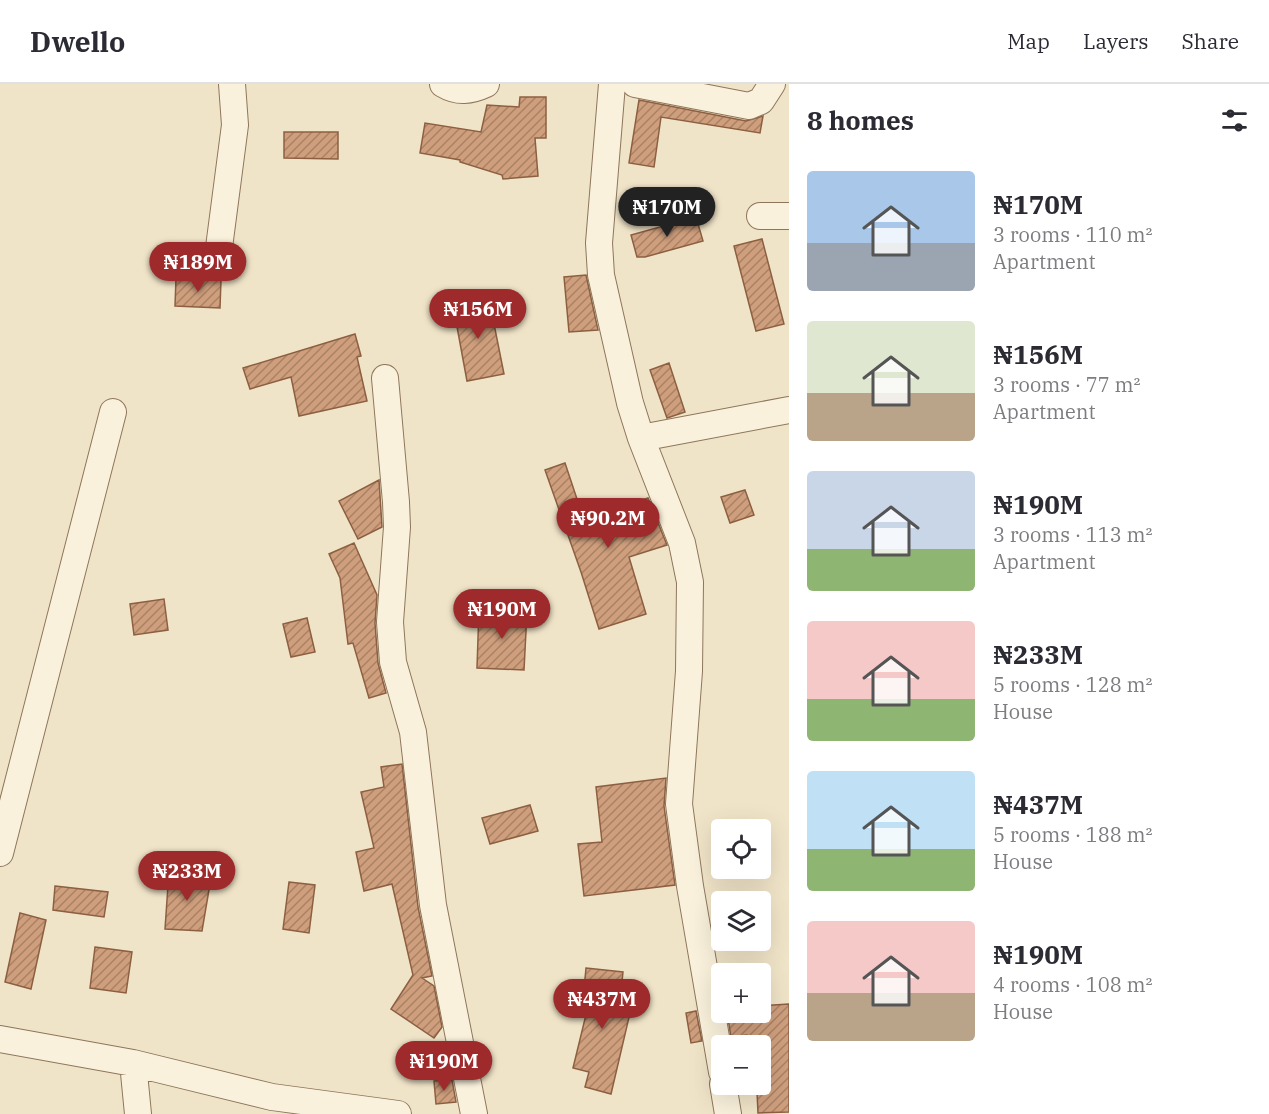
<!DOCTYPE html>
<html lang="en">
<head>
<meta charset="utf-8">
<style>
	:root { --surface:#fff; --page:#f7f7f7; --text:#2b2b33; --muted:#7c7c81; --line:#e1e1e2; --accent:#9e2a2b }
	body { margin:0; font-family:"IBM Plex Serif",serif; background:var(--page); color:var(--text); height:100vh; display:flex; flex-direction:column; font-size:22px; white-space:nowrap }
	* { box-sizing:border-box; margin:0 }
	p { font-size:20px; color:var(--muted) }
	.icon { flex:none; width:33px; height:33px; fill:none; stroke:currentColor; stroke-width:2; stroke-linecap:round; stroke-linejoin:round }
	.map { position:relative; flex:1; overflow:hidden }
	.drawer { display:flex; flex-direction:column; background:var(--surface); width:480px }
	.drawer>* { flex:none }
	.controls { position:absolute; left:711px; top:735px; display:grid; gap:12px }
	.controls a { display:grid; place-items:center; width:60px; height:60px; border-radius:6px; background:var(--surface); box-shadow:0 6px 24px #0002; font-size:30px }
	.price { position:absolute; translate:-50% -51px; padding:0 14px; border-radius:21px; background:var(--accent); color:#fff; font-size:20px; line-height:39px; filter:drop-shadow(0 2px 3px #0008) }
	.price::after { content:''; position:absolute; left:50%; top:36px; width:18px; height:14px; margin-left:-9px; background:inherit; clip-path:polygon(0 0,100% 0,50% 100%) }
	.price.on { background:#222; color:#fff }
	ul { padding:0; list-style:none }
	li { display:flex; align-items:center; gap:18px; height:150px; padding:0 18px }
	li span { display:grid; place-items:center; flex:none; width:168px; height:120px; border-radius:6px; color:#555 }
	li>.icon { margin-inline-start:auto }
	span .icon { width:72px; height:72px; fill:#fffc; stroke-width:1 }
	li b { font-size:26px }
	h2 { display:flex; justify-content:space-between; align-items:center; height:72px; padding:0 18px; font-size:26px }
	header { display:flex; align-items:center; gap:36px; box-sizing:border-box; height:84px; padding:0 30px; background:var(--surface); border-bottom:2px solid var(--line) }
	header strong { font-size:28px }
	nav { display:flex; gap:33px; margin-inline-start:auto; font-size:21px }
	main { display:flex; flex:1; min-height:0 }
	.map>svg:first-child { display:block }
</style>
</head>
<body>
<header>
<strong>Dwello</strong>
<nav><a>Map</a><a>Layers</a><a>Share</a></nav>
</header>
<main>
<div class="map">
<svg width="789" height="1030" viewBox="0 0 789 1030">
	<defs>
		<pattern id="building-hatch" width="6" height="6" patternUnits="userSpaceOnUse" patternTransform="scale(1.5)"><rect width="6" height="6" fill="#cf9f7d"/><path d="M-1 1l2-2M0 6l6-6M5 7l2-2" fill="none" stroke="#a98266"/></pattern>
	</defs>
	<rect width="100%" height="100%" fill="#f0e4c8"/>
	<path fill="url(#building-hatch)" stroke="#8d5f41" stroke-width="1.5" d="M520,13H546V54H535L538,92L503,95L502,91L460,78V76L420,69L425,39L481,48L487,21L519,23Z
		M639,16L746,37L763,32L760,49L661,33L654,83L629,79Z
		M284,48H338V75L284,74Z
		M696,133L703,157L645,173H637L631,151Z
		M762,155L784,240L756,247L734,162Z
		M586,191L598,246L569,248L564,193Z
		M176,194L221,196L220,224L175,222Z
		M489,215L504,290L467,297L453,221Z
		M355,250L361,272L357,273L367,317L299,332L291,293L250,305L243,284Z
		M669,279L685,328L667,334L650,286Z
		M565,379L584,436L648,414L667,461L629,473L646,530L599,545L581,488L545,386Z
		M379,396L382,443L358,455L339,417Z
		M745,406L754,431L730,439L721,413Z
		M354,459L377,511L375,539L378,579L386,609L369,614L353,559L348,560L340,494L329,470Z
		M164,515L168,546L134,551L130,520Z
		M479,525L527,528L524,586L477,584Z
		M307,534L315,568L291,573L283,540Z
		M402,680L418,823L432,892L422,894L434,902L442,943L434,954L391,925L413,891L392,800L364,807L356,768L374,764L361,708L384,703L381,683Z
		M666,694L664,722L675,801L584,812L578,760L602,758L596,703Z
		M530,721L538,747L490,760L482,734Z
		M169,787L211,794L202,847L165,845Z
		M289,798L315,801L309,849L283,845Z
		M55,802L108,808L104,833L53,826Z
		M20,829L46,836L31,905L5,898Z
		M95,863L132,868L126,909L90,904Z
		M586,884L623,888L619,926L630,929L611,1010L585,1003L589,988L573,984L592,906L584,905Z
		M789,920V1028L758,1029L757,1008H760V962H748L747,951L731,953L727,928H760V922Z
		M696,927L702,957L691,959L686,929Z
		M452,996L456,1018L436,1020L434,997Z"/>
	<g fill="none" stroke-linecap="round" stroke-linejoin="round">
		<defs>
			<path id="minor" d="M443,0C458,9 471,7 486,0
				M612,0L599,159L601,191L630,319L641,354L682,459L690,498L689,587L679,720L690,802L722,988
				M635,0L749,22L761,17L772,0
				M760,132H789
				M218,171L235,41L232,0
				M385,294L396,418L397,443L390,538L393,578L413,648L433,821L474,1030
				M641,354L789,326
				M0,769L113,328
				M0,955L133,979L272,1013L398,1030
				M133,979L138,1030
				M723,1000L728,1030"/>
		</defs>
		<use href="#minor" stroke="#8d765c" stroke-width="28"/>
		<use href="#minor" stroke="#faf1dc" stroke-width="26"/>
	</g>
</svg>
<div class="controls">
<a><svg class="icon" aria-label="locate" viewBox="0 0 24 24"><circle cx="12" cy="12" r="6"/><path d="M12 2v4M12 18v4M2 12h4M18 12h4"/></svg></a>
<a><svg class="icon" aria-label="layers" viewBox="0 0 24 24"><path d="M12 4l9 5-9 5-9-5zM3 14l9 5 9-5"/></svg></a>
<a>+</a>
<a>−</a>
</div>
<b class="price on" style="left:667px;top:154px">₦170M</b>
<b class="price" style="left:198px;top:209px">₦189M</b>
<b class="price" style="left:478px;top:256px">₦156M</b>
<b class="price" style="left:608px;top:465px">₦90.2M</b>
<b class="price" style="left:502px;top:556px">₦190M</b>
<b class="price" style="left:187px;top:818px">₦233M</b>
<b class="price" style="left:602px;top:946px">₦437M</b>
<b class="price" style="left:444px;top:1008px">₦190M</b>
</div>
<section class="drawer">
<h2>8 homes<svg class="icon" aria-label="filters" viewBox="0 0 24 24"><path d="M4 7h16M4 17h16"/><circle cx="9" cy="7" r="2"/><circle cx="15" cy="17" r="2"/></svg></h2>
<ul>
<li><span style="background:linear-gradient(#a9c7e8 60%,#9aa5b1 0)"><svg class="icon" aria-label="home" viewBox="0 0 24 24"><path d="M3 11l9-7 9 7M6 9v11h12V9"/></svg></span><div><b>₦170M</b><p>3 rooms · 110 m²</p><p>Apartment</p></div></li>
<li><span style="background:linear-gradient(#dfe7d0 60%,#b9a48a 0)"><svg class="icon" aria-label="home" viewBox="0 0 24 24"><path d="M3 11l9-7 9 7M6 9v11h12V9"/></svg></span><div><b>₦156M</b><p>3 rooms · 77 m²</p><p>Apartment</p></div></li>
<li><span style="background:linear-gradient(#c9d6e8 65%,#8fb573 0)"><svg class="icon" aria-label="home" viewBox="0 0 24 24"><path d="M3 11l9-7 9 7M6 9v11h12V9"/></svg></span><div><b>₦190M</b><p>3 rooms · 113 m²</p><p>Apartment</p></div></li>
<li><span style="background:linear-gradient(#f6c9c9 65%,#8fb573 0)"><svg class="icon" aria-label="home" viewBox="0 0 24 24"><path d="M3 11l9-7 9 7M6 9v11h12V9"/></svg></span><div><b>₦233M</b><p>5 rooms · 128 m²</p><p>House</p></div></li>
<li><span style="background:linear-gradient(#bfe0f5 65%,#8fb573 0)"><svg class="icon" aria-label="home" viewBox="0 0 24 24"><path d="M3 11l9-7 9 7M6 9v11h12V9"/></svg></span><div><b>₦437M</b><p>5 rooms · 188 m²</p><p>House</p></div></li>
<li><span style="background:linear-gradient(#f6c9c9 60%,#b9a48a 0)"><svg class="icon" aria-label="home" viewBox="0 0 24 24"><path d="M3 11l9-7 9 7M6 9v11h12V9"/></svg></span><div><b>₦190M</b><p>4 rooms · 108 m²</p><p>House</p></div></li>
</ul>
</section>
</main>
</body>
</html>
